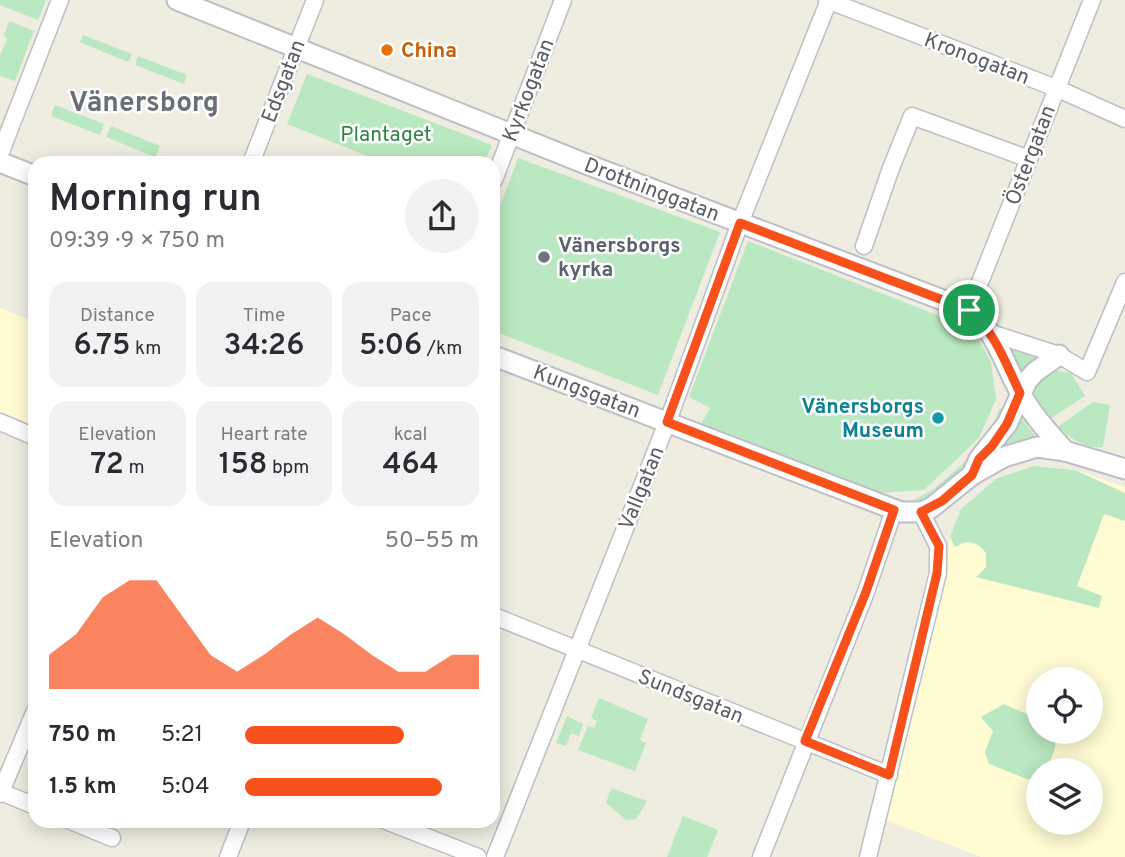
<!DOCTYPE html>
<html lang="en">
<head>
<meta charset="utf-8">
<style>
  body { margin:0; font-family:Overpass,sans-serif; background:#f2f2f3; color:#2b2b33; height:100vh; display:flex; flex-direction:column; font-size:26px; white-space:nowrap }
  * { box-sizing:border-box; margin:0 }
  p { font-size:23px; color:#7c7c81 }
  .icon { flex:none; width:38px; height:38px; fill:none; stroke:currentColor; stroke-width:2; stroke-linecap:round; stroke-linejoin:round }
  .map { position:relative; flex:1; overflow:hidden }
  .side { position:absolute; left:28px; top:156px; width:472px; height:672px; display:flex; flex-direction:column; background:#fff; border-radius:21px; box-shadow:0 4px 18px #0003 }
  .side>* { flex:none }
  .controls { position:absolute; left:1026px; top:667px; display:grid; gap:14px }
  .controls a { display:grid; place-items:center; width:77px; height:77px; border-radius:50%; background:#fff; box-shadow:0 4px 18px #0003; font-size:35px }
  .pin { position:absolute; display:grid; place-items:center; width:60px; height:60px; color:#fff; margin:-30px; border:4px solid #fff; border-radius:50%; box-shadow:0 2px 7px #0007 }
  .round { display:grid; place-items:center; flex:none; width:74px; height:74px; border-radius:37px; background:#f2f2f3 }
  .overview { display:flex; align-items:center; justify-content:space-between; height:119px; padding:0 21px }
  h1 { font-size:38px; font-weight:600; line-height:52px }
  .stats { display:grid; grid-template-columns:repeat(3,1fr); gap:10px; height:119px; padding:7px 21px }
  .stats div { display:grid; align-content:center; border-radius:18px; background:#f2f2f3; text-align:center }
  .stats b { font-size:30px; font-weight:600 }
  .stats small { font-size:19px; font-weight:400 }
  .stats p { font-size:19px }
  .chart { height:196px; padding:14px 21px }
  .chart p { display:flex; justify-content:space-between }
  .chart svg { width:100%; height:126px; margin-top:7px; fill:#f8511c; opacity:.7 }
  ul { padding:0 21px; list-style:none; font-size:23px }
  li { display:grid; grid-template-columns:112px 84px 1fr; align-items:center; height:52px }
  li i { height:18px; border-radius:9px; background:#f8511c }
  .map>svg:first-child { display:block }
  .commercial { fill:#fffcd4; fill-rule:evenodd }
  .green { fill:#bae8c2 }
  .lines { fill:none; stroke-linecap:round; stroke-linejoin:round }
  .minor-casing { stroke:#bdbfc6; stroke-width:19 }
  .tertiary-casing { stroke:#bdbfc6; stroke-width:23 }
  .minor { stroke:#fff; stroke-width:16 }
  .tertiary { stroke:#fff; stroke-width:19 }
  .route-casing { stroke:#fff; stroke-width:14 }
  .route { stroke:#f8511c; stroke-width:9 }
  .food-dot { fill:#e8710a; stroke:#fff; stroke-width:2.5 }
  .worship-dot { fill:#6b7280; stroke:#fff; stroke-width:2.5 }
  .culture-dot { fill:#0f9aa8; stroke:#fff; stroke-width:2.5 }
  .labels { text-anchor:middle; stroke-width:5; stroke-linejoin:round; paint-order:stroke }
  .food-label { font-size:21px; font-weight:bold; fill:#c56008; stroke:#fff; text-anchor:start }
  .street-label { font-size:21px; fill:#595c63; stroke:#fff }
  .park-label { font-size:21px; fill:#2e8640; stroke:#fff }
  .worship-label { font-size:21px; font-weight:bold; fill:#5b616d; stroke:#fff; text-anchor:start }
  .culture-label { font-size:21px; font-weight:bold; fill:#0d838f; stroke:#fff; text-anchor:end }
  .district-label { font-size:28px; font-weight:bold; fill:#6a6e75; stroke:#fff }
</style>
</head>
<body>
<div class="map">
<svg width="1125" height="857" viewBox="0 0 1125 857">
  <rect width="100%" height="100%" fill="#eeede0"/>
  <g class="commercial">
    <path d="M0,308l35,14v82l-10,26 -25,-10z"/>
    <path d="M1033,466l42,4 50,17v370h-144l-98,-38 62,-241 5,-41 11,-28 36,-31zM1038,679h52v53h-52zM1038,770h52v52h-52z"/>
  </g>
  <g class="green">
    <path d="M0,0h46l-8,20 -38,-15z"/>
    <path d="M9,21l25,10 -19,50 -15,-5v-20l7,-17 -3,-4z"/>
    <path d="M83,35l49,19 -4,8 -48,-20z"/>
    <path d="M138,56l49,19 -3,9 -49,-19z"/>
    <path d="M307,74l185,71 -8,18h-99l-98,-39z"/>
    <path d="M55,105l49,19 -4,11 -49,-19z"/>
    <path d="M111,126l49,20 -5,11 -49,-20z"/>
    <path d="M518,158l202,74 -62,163 -164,-64v-108z"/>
    <path d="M748,241l225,88 18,33 5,37 -17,39 -55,52 -45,3 -178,-69 9,-16 -21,-11z"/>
    <path d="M1015,347l23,7 7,6 -23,19 -14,-31z"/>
    <path d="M1051,370l20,3 14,23 -38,25 -15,-24v-8z"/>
    <path d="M1093,402l17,3 -7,42c-18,2 -33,-10 -47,-19z"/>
    <path d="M1000,408l8,3c-19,25 -59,90 -91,94 -8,1 -19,-2 -28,-3l2,-5 19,5 24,-13 42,-37 11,-13z"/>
    <path d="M1018,414l17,22 -1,4 -32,10z"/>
    <path d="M1033,466l42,4 50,23v28l-21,-7 -27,72 25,10 -3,12 -123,-31 10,-10v-14c-9,-12 -19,-14 -31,-6l-5,-10 11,-28 36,-31z"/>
    <path d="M599,698l49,21 -8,21 6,3 -11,28 -57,-21 10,-24 6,2 3,-7 -6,-3z"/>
    <path d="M1004,704l34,15v13h17l1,1c0,15 -3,26 -12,37h-6v8l-11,1 -38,-15 -4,-12 8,-21 -12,-14z"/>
    <path d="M567,716l16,8 -4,12 -8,-3 -5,13 -10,-3z"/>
    <path d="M611,788l36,13 -11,18 -10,1 -20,-17z"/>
    <path d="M683,816l35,14 -11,27h-40z"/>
  </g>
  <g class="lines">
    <g class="minor-casing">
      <g id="minor">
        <path d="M827,0l229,88 69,31"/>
        <path d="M0,154l60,-154"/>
        <path d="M251,163l64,-163"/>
        <path d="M494,180l69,-180"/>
        <path d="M864,246l27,-78 21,-52 117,43"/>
        <path d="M969,310l123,-310"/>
        <path d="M991,333l68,22 28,17 38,-90"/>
        <path d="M0,422l35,15"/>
        <path d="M494,616l395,159"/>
        <path d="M1,792l34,14"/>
        <path d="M0,794l35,-83"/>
        <path d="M71,821l41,17"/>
        <path d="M386,821l92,36"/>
        <path d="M228,857l14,-36"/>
        <path d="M495,857l177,-447 68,-187 89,-223"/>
        <path d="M761,857l105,-265 28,-82"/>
        <path d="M868,857l70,-284v-27l-17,-34"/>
      </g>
    </g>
    <g class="tertiary-casing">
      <g id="tertiary">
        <path d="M177,0l404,162 388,148c29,24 34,52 52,84 11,21 28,39 44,57"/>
        <path d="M0,162l35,14"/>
        <path d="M494,356l407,156h20l10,-4 41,-33 32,-18 33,-10 28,4 60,18"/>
        <path d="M972,475l7,-16 28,-35 20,-43 8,-9 24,-17"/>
      </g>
    </g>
    <use href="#minor" class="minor"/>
    <use href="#tertiary" class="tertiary"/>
  </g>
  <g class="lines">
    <g class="route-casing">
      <path id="route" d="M740,223l229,87c26,22 36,52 51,83l-13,31 -15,22 -13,13 -7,16 -30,26 -21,11 18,34 -2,27 -48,202 -84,-34 61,-149 28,-82 -227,-88z"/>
    </g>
    <use href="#route" class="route"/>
  </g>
  <circle class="food-dot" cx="387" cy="50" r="7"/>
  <circle class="worship-dot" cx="544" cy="257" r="7"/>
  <circle class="culture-dot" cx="938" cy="418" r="7"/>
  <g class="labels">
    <g class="food-label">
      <text x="401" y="57">China</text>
    </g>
    <g class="street-label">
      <text transform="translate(977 58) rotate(21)" y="7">Kronogatan</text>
      <text transform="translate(283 81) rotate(-69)" y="7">Edsgatan</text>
      <text transform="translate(528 90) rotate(-69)" y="7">Kyrkogatan</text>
      <text transform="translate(1030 155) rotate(-69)" y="7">Östergatan</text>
      <text transform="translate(652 189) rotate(21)" y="7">Drottninggatan</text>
      <text transform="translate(587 391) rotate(21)" y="7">Kungsgatan</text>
      <text transform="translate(641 488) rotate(-68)" y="7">Vallgatan</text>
      <text transform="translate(691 696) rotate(22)" y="7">Sundsgatan</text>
    </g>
    <g class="park-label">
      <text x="386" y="141">Plantaget</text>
    </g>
    <g class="worship-label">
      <text x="558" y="252">Vänersborgs<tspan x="558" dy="24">kyrka</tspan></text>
    </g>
    <g class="culture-label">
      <text x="924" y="413">Vänersborgs<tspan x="924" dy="24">Museum</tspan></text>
    </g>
    <g class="district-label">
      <text x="144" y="111">Vänersborg</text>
    </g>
  </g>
</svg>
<div class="controls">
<a><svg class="icon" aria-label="locate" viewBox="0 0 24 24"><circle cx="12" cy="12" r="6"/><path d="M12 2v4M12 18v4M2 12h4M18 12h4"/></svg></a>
<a><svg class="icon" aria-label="layers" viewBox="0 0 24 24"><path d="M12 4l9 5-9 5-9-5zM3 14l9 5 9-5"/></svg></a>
</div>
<div class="pin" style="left:969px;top:310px;background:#1e9e55"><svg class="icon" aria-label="arrive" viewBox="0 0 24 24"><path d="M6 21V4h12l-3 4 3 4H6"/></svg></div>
<section class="side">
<div class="overview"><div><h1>Morning run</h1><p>09:39 · 9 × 750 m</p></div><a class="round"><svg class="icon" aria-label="share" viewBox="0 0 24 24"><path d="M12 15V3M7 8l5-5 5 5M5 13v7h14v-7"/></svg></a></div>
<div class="stats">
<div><p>Distance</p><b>6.75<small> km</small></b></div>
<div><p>Time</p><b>34:26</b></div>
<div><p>Pace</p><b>5:06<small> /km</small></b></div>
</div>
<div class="stats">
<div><p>Elevation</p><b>72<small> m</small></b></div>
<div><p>Heart rate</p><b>158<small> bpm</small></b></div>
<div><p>kcal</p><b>464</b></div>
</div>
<div class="chart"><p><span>Elevation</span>50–55 m</p>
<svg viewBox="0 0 160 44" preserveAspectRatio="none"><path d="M0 44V32L10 25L20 12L30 6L40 6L50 19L60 32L70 38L80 32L90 25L100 19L110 25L120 32L130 38L140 38L150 32L160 32V44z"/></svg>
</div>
<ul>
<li><b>750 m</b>5:21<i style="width:68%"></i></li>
<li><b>1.5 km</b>5:04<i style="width:84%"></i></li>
</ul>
</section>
</div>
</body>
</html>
